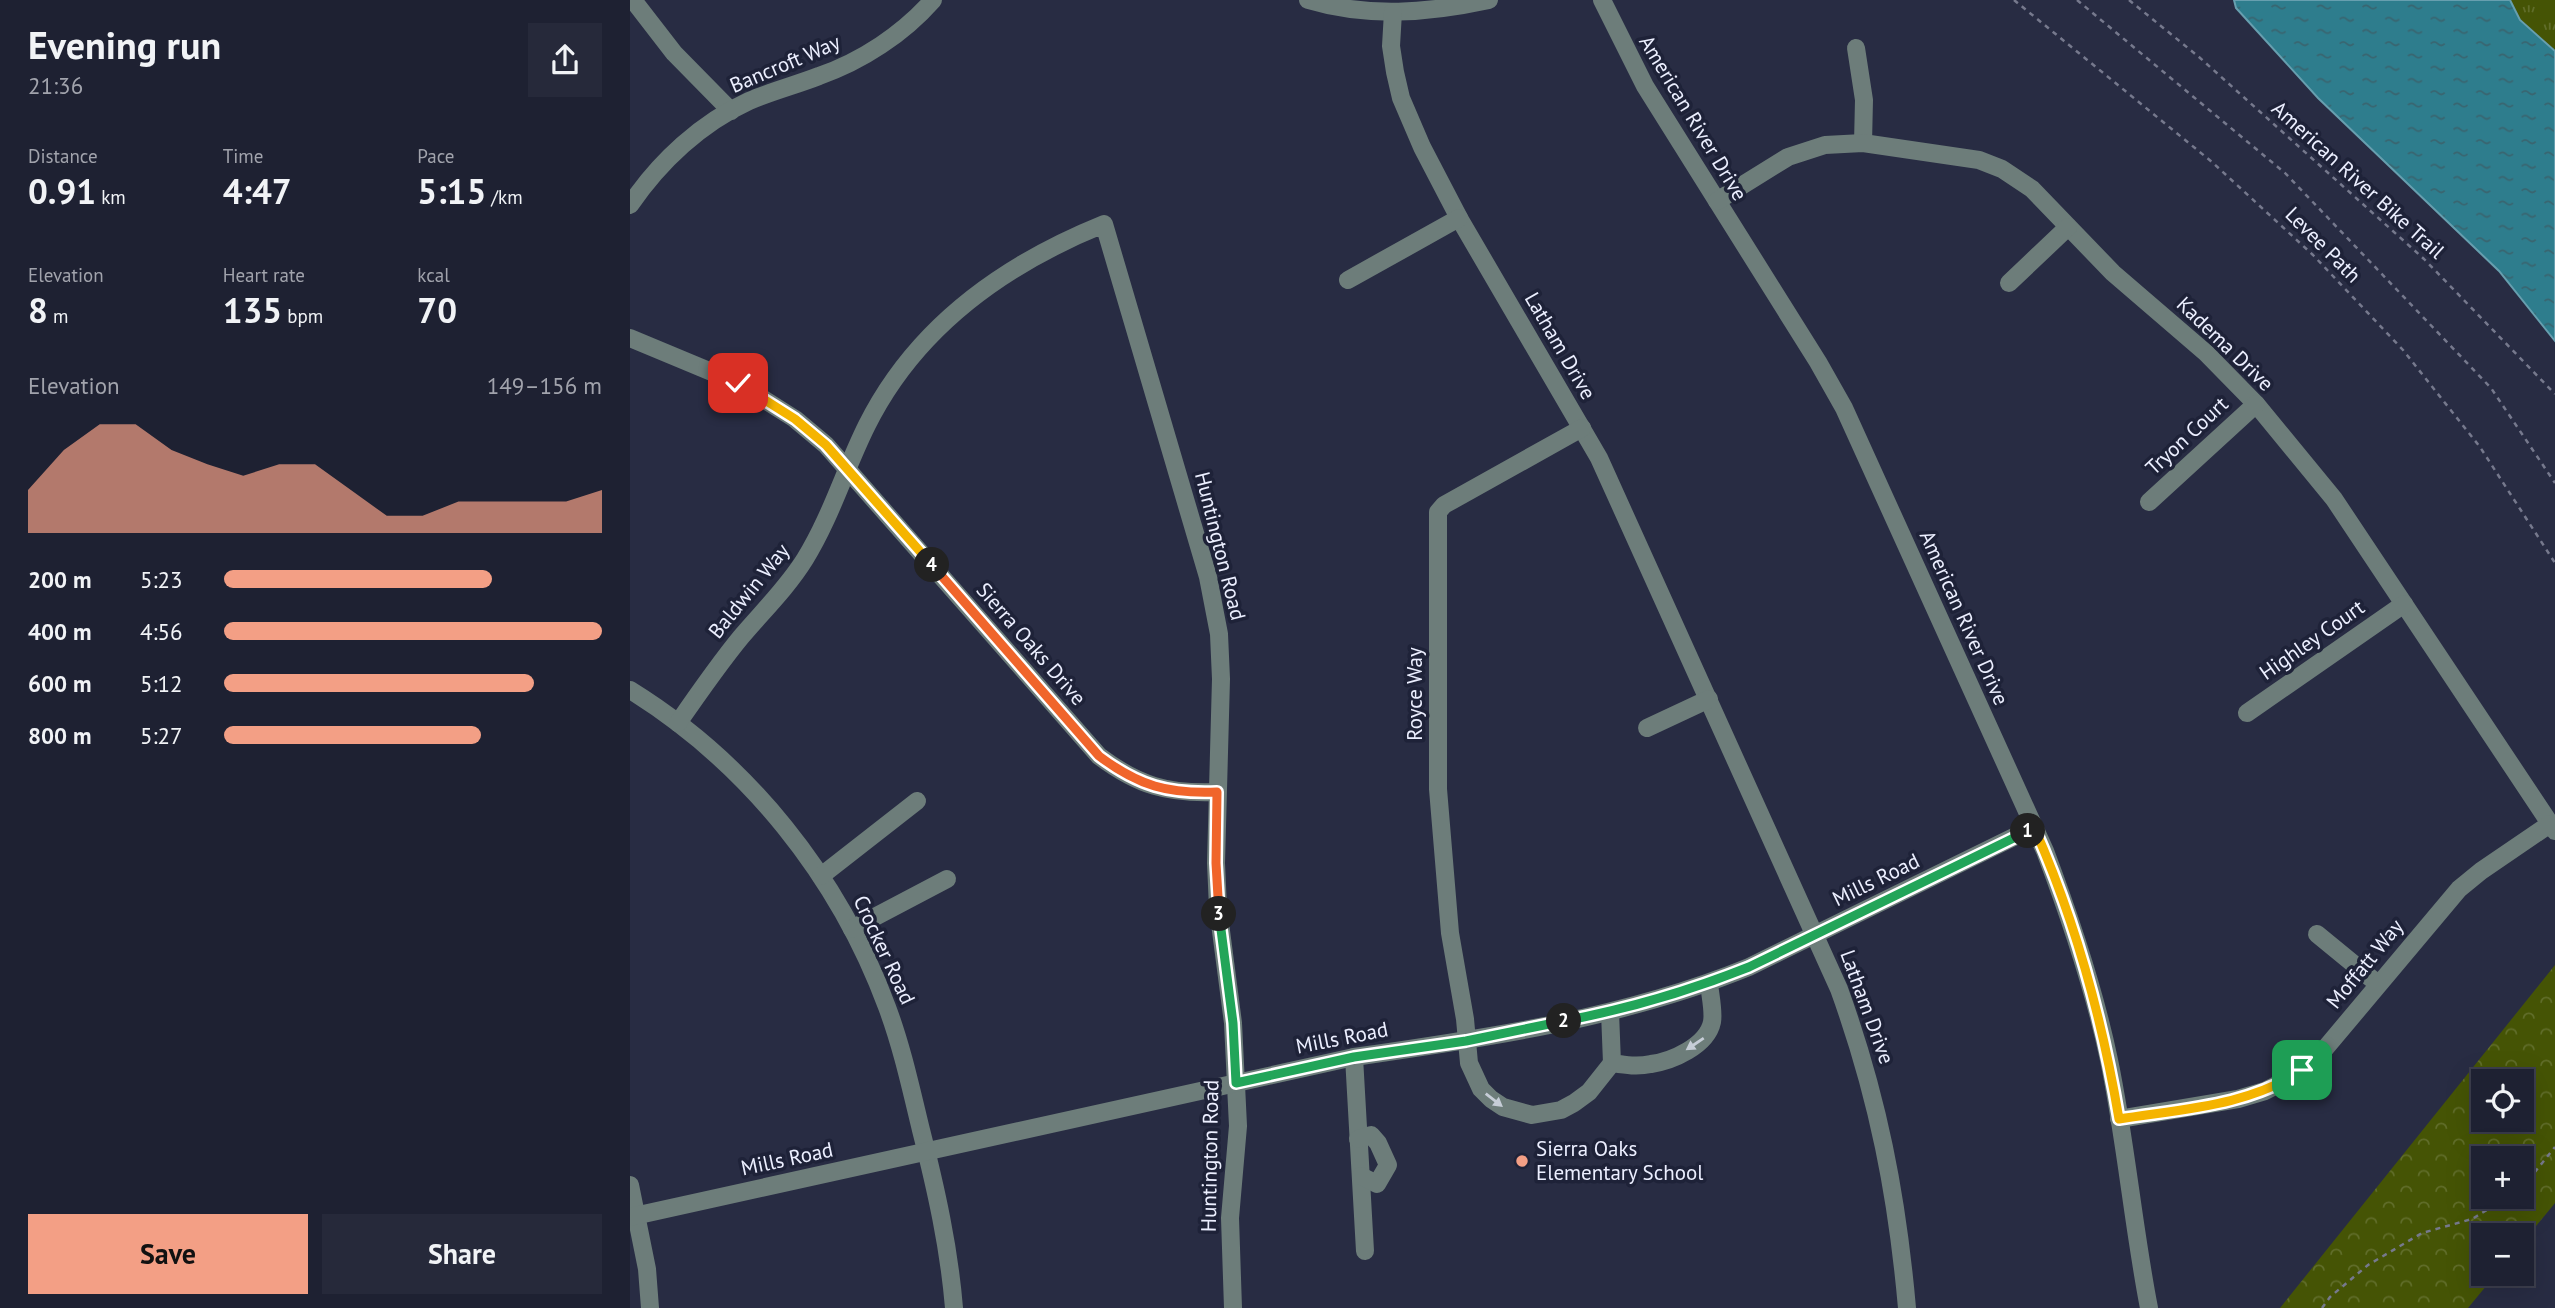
<!DOCTYPE html>
<html lang="en">
<head>
<meta charset="utf-8">
<style>
  body { margin:0; font-family:"PT Sans",sans-serif; background:#26293a; color:#f1f3f6; height:100vh; display:flex; flex-direction:column; font-size:26px; white-space:nowrap }
  * { box-sizing:border-box; margin:0 }
  p { font-size:23px; color:#a1a3ac }
  .icon { flex:none; width:38px; height:38px; fill:none; stroke:currentColor; stroke-width:2; stroke-linecap:round; stroke-linejoin:round }
  .map { position:relative; flex:1; overflow:hidden }
  .drawer { display:flex; flex-direction:column; background:#1e2132; width:630px }
  .drawer>* { flex:none }
  .buttons { position:absolute; left:1841px; top:1069px; display:grid; gap:14px }
  .buttons a { display:grid; place-items:center; width:63px; height:63px; border-radius:0px; background:#1e2132; box-shadow:0 7px 28px #0002,0 0 0 2px #3c3e4d; font-size:35px }
  .pin { position:absolute; display:grid; place-items:center; width:60px; height:60px; color:#fff; margin:-30px; border-radius:14px; box-shadow:0 4px 10px #0006 }
  .km { position:absolute; width:35px; height:35px; margin:-18px; border-radius:50%; background:#222; color:#fff; font-size:19px; line-height:35px; text-align:center }
  .round { display:grid; place-items:center; flex:none; width:74px; height:74px; border-radius:0px; background:#26293a }
  .overview { display:flex; align-items:center; justify-content:space-between; height:119px; padding:0 28px }
  h1 { font-size:38px; font-weight:700; line-height:52px }
  .stats { display:grid; grid-template-columns:repeat(3,1fr); gap:10px; height:119px; padding:7px 28px }
  .stats div { display:grid; align-content:center }
  .stats b { font-size:35px; font-weight:700 }
  .stats small { font-size:19px; font-weight:400 }
  .stats p { font-size:19px }
  .chart { height:196px; padding:14px 28px }
  .chart p { display:flex; justify-content:space-between }
  .chart svg { width:100%; height:126px; margin-top:7px; fill:#f39f85; opacity:.7 }
  .primary-button { display:flex; gap:14px; margin-top:auto; padding:14px 28px }
  .primary-button a { flex:1; height:80px; border-radius:0px; background:#f39f85; color:#111; font-size:28px; font-weight:700; line-height:80px; text-align:center }
  .primary-button a+a { background:#26293a; color:#f1f3f6 }
  ul { padding:0 28px; list-style:none; font-size:23px }
  li { display:grid; grid-template-columns:112px 84px 1fr; align-items:center; height:52px }
  li i { height:18px; border-radius:9px; background:#f39f85 }
  main { display:flex; flex:1; min-height:0 }
  .map>svg:first-child { display:block }
  .grass { fill:url(#grass-tufts) }
  .park { fill:url(#park-crowns); fill-rule:evenodd }
  .water { fill:url(#water-ripples); stroke:#679faf; stroke-width:2 }
  .lines { fill:none; stroke-linecap:round; stroke-linejoin:round }
  .path { stroke:#76798d; stroke-width:2.5; stroke-dasharray:5 5; stroke-linecap:butt }
  .minor { stroke:#6d7d7a; stroke-width:18 }
  .oneway { fill:#c6cdd7 }
  .split-1-casing { stroke:#fff; stroke-width:14 }
  .split-2-casing { stroke:#fff; stroke-width:14 }
  .split-3-casing { stroke:#fff; stroke-width:14 }
  .split-4-casing { stroke:#fff; stroke-width:14 }
  .split-5-casing { stroke:#fff; stroke-width:14 }
  .split-1 { stroke:#f5b400; stroke-width:9 }
  .split-2 { stroke:#22a559; stroke-width:9 }
  .split-3 { stroke:#22a559; stroke-width:9 }
  .split-4 { stroke:#f0652b; stroke-width:9 }
  .split-5 { stroke:#f5b400; stroke-width:9 }
  .poi-dot { fill:#f39f85; stroke:#1e2238; stroke-width:2.5 }
  .labels { text-anchor:middle; stroke-width:7; stroke-linejoin:round; paint-order:stroke }
  .street-label { font-size:21px; fill:#ecefff; stroke:#1e2238 }
  .poi-label { font-size:21px; fill:#ecefff; stroke:#1e2238; text-anchor:start }
</style>
</head>
<body>
<main>
<section class="drawer">
<div class="overview"><div><h1>Evening run</h1><p>21:36</p></div><a class="round"><svg class="icon" aria-label="share" viewBox="0 0 24 24"><path d="M12 15V3M7 8l5-5 5 5M5 13v7h14v-7"/></svg></a></div>
<div class="stats">
<div><p>Distance</p><b>0.91<small> km</small></b></div>
<div><p>Time</p><b>4:47</b></div>
<div><p>Pace</p><b>5:15<small> /km</small></b></div>
</div>
<div class="stats">
<div><p>Elevation</p><b>8<small> m</small></b></div>
<div><p>Heart rate</p><b>135<small> bpm</small></b></div>
<div><p>kcal</p><b>70</b></div>
</div>
<div class="chart"><p><span>Elevation</span>149–156 m</p>
<svg viewBox="0 0 160 44" preserveAspectRatio="none"><path d="M0 44V29L10 15L20 6L30 6L40 15L50 20L60 24L70 20L80 20L90 29L100 38L110 38L120 33L130 33L140 33L150 33L160 29V44z"/></svg>
</div>
<ul>
<li><b>200 m</b>5:23<i style="width:71%"></i></li>
<li><b>400 m</b>4:56<i style="width:100%"></i></li>
<li><b>600 m</b>5:12<i style="width:82%"></i></li>
<li><b>800 m</b>5:27<i style="width:68%"></i></li>
</ul>
<div class="primary-button"><a>Save</a><a>Share</a></div>
</section>
<div class="map">
<svg width="1925" height="1308" viewBox="0 0 1925 1308">
  <defs>
    <pattern id="grass-tufts" width="24" height="20" patternUnits="userSpaceOnUse" patternTransform="scale(1.75)"><rect width="24" height="20" fill="#455405"/><path d="M3 7l-1-3M5 7V3M7 7l1-3M15 17l-1-3M17 17v-4M19 17l1-3" fill="none" stroke="#606d2a"/></pattern>
    <pattern id="park-crowns" width="20" height="18" patternUnits="userSpaceOnUse" patternTransform="scale(1.75)"><rect width="20" height="18" fill="#455405"/><path d="M2 6a3 3 0 1 1 6 0M12 15a3 3 0 1 1 6 0" fill="none" stroke="#606d2a"/></pattern>
    <pattern id="water-ripples" width="26" height="14" patternUnits="userSpaceOnUse" patternTransform="scale(1.75)"><rect width="26" height="14" fill="#2e7d8d"/><path d="M2 4q2-2 4 0t4 0M15 11q2-2 4 0t4 0" fill="none" stroke="#396570"/></pattern>
  </defs>
  <rect width="100%" height="100%" fill="#282c43"/>
  <path class="grass" d="M1880,0h45v51l-35,-31z"/>
  <path class="park" d="M1925,965v238l-33,40v-7h-39v38h13l-28,34h-188zM1853,1082h39v38h-39zM1853,1158h39v39h-39z"/>
  <path class="water" d="M1604,0h276l10,20 35,31v290l-56,-70 -181,-173 -82,-90z"/>
  <g class="lines">
    <g class="path">
      <path d="M1384,0l198,162 101,93 90,95 77,97 75,116"/>
      <path d="M1447,0l208,173 206,215 64,95"/>
      <path d="M1499,0l70,57 225,202 131,135"/>
      <path d="M1892,1188l33,-41"/>
      <path d="M1692,1308l8,-11 38,-32 54,-32 50,-14 36,-22"/>
    </g>
    <g class="minor">
      <path d="M3,0l41,53 57,58"/>
      <path d="M678,0c60,18 121,13 181,0"/>
      <path d="M972,0l43,86 173,276 26,46 201,443c26,69 49,137 64,209 17,82 24,166 40,248"/>
      <path d="M763,12l-2,34 4,26 6,26 21,49 37,71 140,240 240,531c39,108 58,206 68,319"/>
      <path d="M1226,48l8,52 -1,43"/>
      <path d="M1087,201l71,-44 37,-12 38,-2 116,17 23,9 30,20 81,84 93,80 50,51 78,95 221,332"/>
      <path d="M0,205c30,-44 71,-82 119,-104 23,-10 47,-16 70,-25 43,-15 84,-42 114,-76"/>
      <path d="M718,280l111,-62"/>
      <path d="M1379,283l59,-56"/>
      <path d="M0,338l108,45 57,36 31,26 273,311c40,30 69,38 118,36"/>
      <path d="M952,428l-138,77 -6,7v277l12,144 15,86 4,44 12,26 10,10 12,8 29,8 29,-5 13,-7 15,-11 23,-29"/>
      <path d="M1519,502l107,-98"/>
      <path d="M0,690c118,73 209,187 257,317 15,40 24,82 34,123 15,59 28,117 33,178"/>
      <path d="M1617,713l157,-109"/>
      <path d="M48,723c20,-29 40,-58 63,-86 21,-25 46,-49 64,-78 26,-42 40,-90 62,-134 49,-98 138,-161 237,-201l104,353 11,57 2,45 -5,184 2,45 15,115 5,103 -8,92 3,90"/>
      <path d="M1017,728l62,-29"/>
      <path d="M191,876l96,-75"/>
      <path d="M222,929l95,-50"/>
      <path d="M1687,934l61,50"/>
      <path d="M980,1012l2,51c13,2 25,4 39,1 21,-3 56,-18 61,-42 2,-11 -2,-27 -3,-39"/>
      <path d="M724,1057l11,194"/>
      <path d="M1489,1119l119,-20 27,-8 25,-13 33,-27 136,-162 22,-18 69,-47"/>
      <path d="M728,1139l13,-4 7,8 10,22 -11,19 -16,-8"/>
      <path d="M0,1185l17,84 3,39"/>
      <path d="M0,1217l724,-160c133,-19 270,-39 395,-90l285,-140"/>
    </g>
  </g>
  <defs><path id="oneway-solid" d="M-6-.8H1V-3.2L6.5 0L1 3.2V.8H-6Z" transform="scale(1.75)"/></defs>
  <g class="oneway">
    <use href="#oneway-solid" transform="translate(1065 1044) rotate(146)"/>
    <use href="#oneway-solid" transform="translate(864 1100) rotate(38)"/>
  </g>
  <g class="lines">
    <g class="split-1-casing">
      <path id="split-1" d="M1398,831l6,-4c42,95 68,191 85,292 62,-10 131,-13 183,-49"/>
    </g>
    <g class="split-2-casing">
      <path id="split-2" d="M934,1021c63,-12 125,-30 185,-54l279,-136"/>
    </g>
    <g class="split-3-casing">
      <path id="split-3" d="M589,914l14,109 3,60 118,-26 112,-16 98,-20"/>
    </g>
    <g class="split-4-casing">
      <path id="split-4" d="M302,565l167,191c40,30 69,38 118,36l-1,71 3,51"/>
    </g>
    <g class="split-5-casing">
      <path id="split-5" d="M108,383l57,36 31,26 106,120"/>
    </g>
    <use href="#split-1" class="split-1"/>
    <use href="#split-2" class="split-2"/>
    <use href="#split-3" class="split-3"/>
    <use href="#split-4" class="split-4"/>
    <use href="#split-5" class="split-5"/>
  </g>
  <circle class="poi-dot" cx="892" cy="1161" r="7"/>
  <g class="labels">
    <g class="street-label">
      <text transform="translate(155 64) rotate(-23)" y="7">Bancroft Way</text>
      <text transform="translate(1063 118) rotate(59)" y="7">American River Drive</text>
      <text transform="translate(1728 180) rotate(42)" y="7">American River Bike Trail</text>
      <text transform="translate(1693 245) rotate(45)" y="7">Levee Path</text>
      <text transform="translate(1595 344) rotate(44)" y="7">Kadema Drive</text>
      <text transform="translate(930 346) rotate(60)" y="7">Latham Drive</text>
      <text transform="translate(1557 436) rotate(-43)" y="7">Tryon Court</text>
      <text transform="translate(590 546) rotate(76)" y="7">Huntington Road</text>
      <text transform="translate(119 591) rotate(-51)" y="7">Baldwin Way</text>
      <text transform="translate(1334 618) rotate(66)" y="7">American River Drive</text>
      <text transform="translate(1682 640) rotate(-35)" y="7">Highley Court</text>
      <text transform="translate(401 644) rotate(49)" y="7">Sierra Oaks Drive</text>
      <text transform="translate(785 694) rotate(-90)" y="7">Royce Way</text>
      <text transform="translate(1246 880) rotate(-26)" y="7">Mills Road</text>
      <text transform="translate(254 950) rotate(65)" y="7">Crocker Road</text>
      <text transform="translate(1735 964) rotate(-51)" y="7">Moffatt Way</text>
      <text transform="translate(1237 1007) rotate(70)" y="7">Latham Drive</text>
      <text transform="translate(712 1038) rotate(-11)" y="7">Mills Road</text>
      <text transform="translate(580 1156) rotate(-89)" y="7">Huntington Road</text>
      <text transform="translate(157 1159) rotate(-12)" y="7">Mills Road</text>
    </g>
    <g class="poi-label">
      <text x="906" y="1156">Sierra Oaks<tspan x="906" dy="24">Elementary School</tspan></text>
    </g>
  </g>
</svg>
<div class="buttons">
<a><svg class="icon" aria-label="locate" viewBox="0 0 24 24"><circle cx="12" cy="12" r="6"/><path d="M12 2v4M12 18v4M2 12h4M18 12h4"/></svg></a>
<a>+</a>
<a>−</a>
</div>
<div class="pin" style="left:1672px;top:1070px;background:#1e9e55"><svg class="icon" aria-label="arrive" viewBox="0 0 24 24"><path d="M6 21V4h12l-3 4 3 4H6"/></svg></div>
<div class="pin" style="left:108px;top:383px;background:#d93025"><svg class="icon" aria-label="check" viewBox="0 0 24 24"><path d="M5 12l5 5 9-10"/></svg></div>
<b class="km" style="left:1398px;top:831px">1</b>
<b class="km" style="left:934px;top:1021px">2</b>
<b class="km" style="left:589px;top:914px">3</b>
<b class="km" style="left:302px;top:565px">4</b>
</div>
</main>
</body>
</html>
